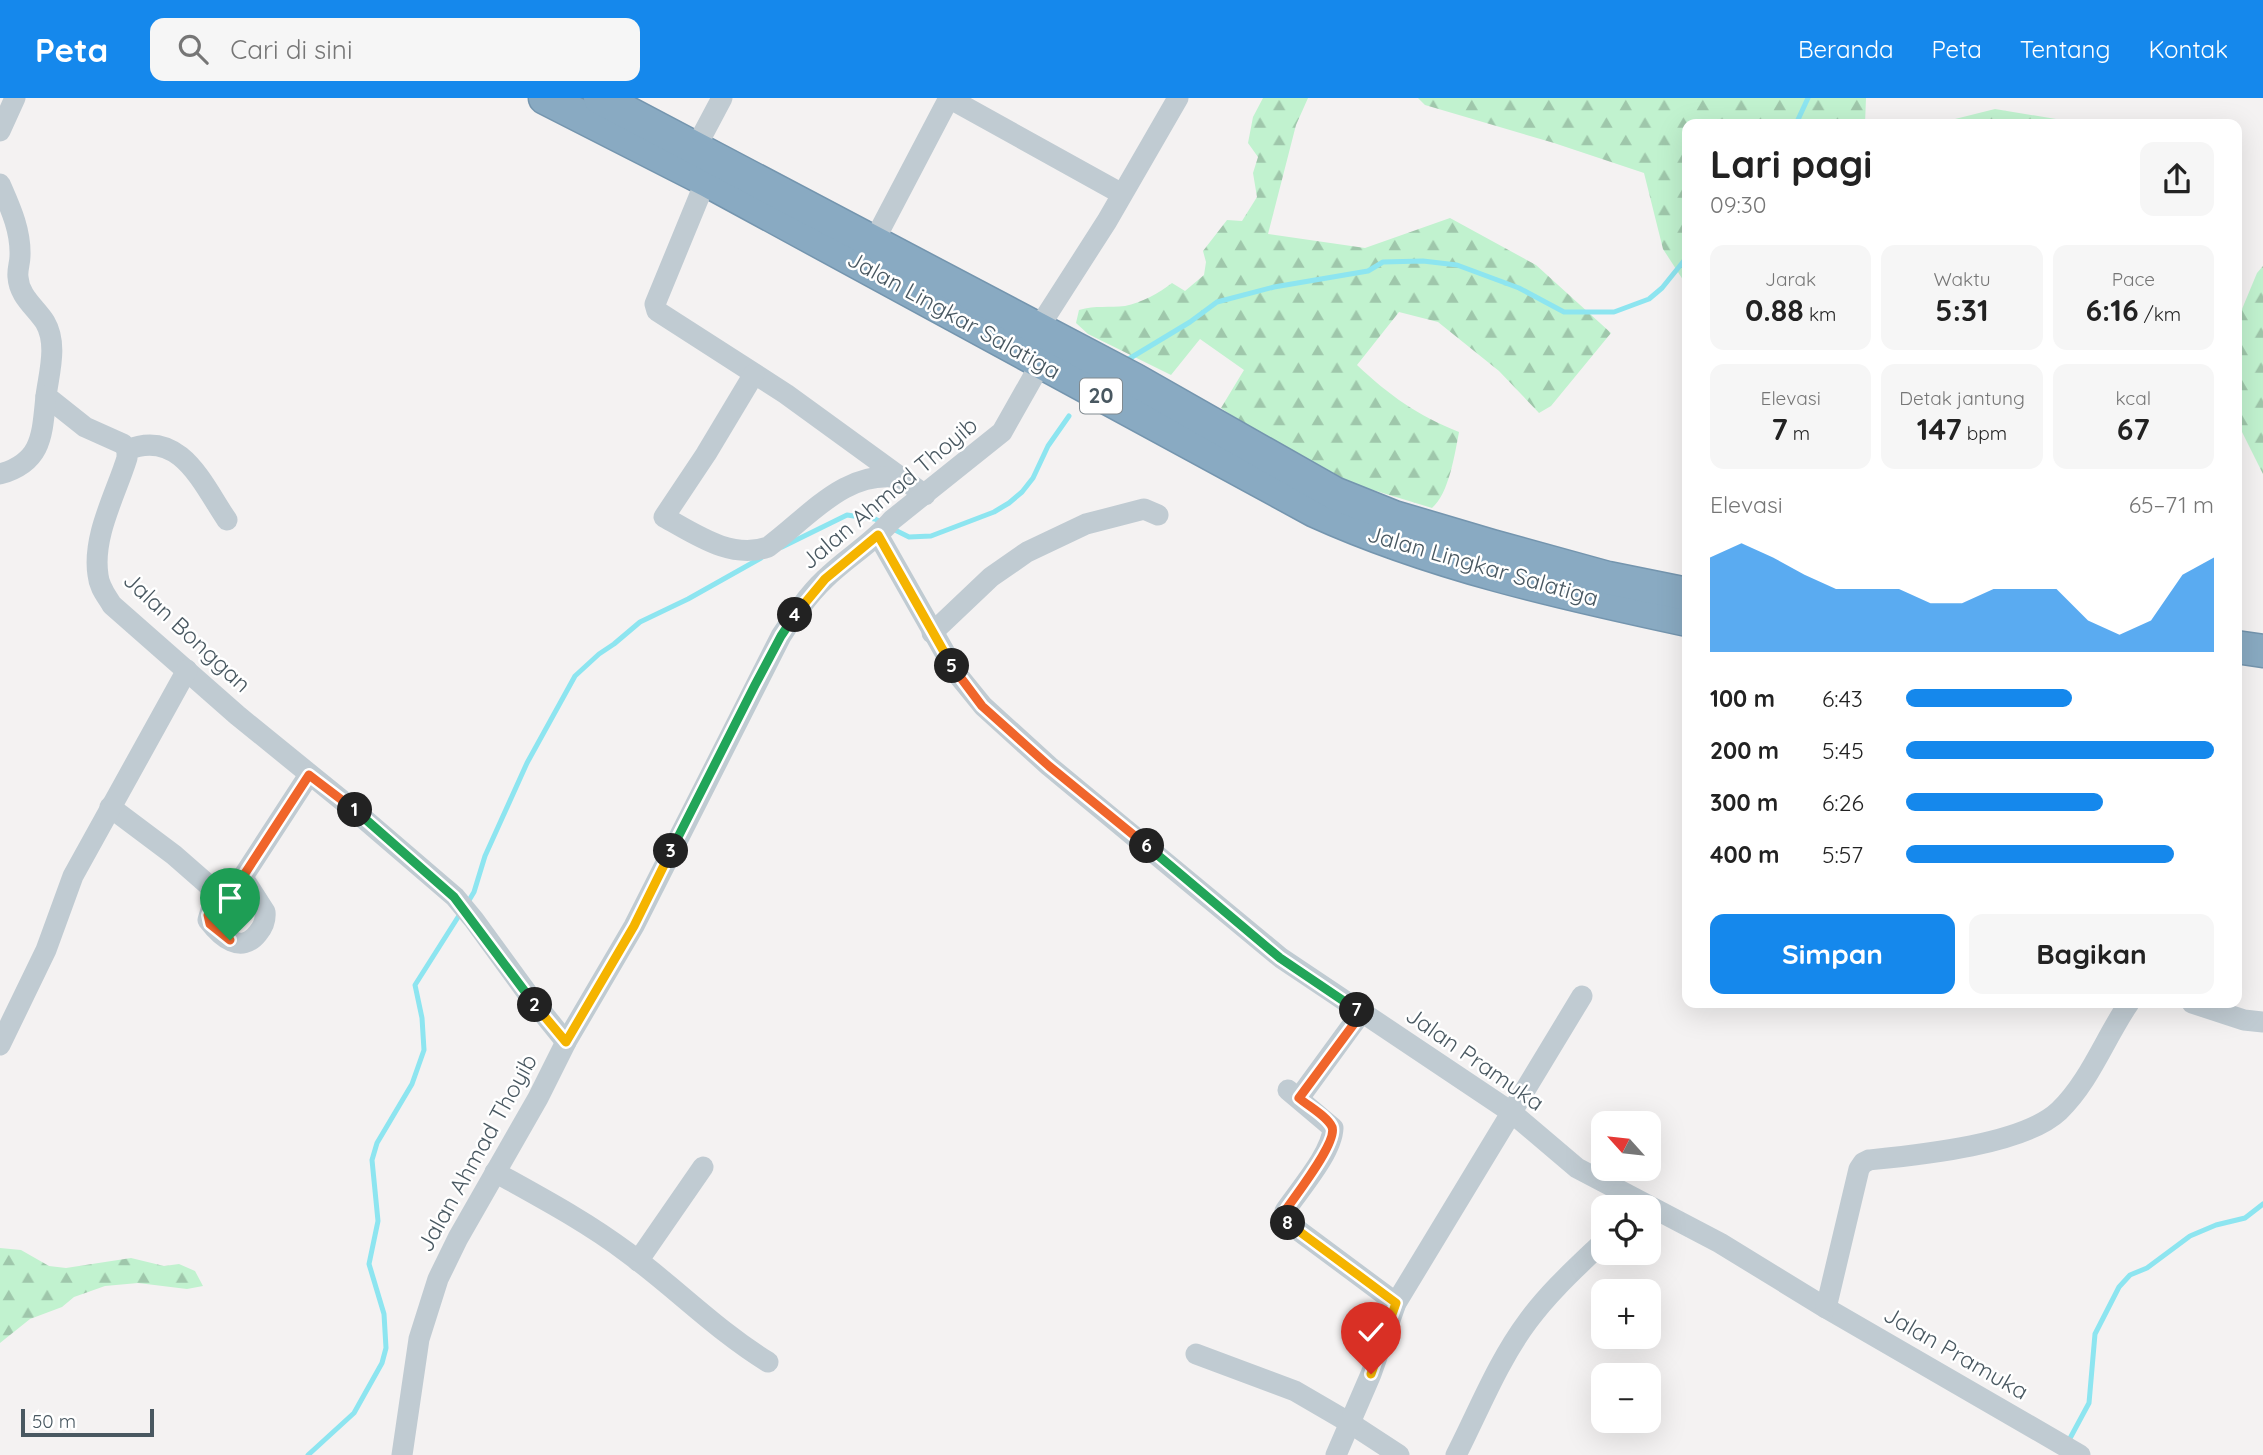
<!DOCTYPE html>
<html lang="id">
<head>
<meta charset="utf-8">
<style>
  body { margin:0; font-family:Quicksand,sans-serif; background:#f6f6f6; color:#222; height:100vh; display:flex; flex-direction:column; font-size:26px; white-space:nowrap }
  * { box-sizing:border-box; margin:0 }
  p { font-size:23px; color:#767676 }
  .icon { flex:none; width:38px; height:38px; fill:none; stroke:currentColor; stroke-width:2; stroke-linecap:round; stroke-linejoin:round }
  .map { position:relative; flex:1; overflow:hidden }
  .sheet { position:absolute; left:1682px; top:21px; width:560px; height:889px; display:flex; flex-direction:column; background:#fff; border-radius:14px; box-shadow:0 7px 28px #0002 }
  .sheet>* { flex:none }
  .needle { width:46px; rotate:297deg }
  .controls { position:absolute; left:1591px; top:1013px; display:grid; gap:14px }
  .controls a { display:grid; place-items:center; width:70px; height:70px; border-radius:14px; background:#fff; box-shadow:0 7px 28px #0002; font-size:35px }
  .scale { position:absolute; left:21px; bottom:18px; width:133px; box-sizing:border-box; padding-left:7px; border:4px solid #495861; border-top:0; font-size:19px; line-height:24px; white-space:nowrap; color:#495861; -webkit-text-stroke:5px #fff; paint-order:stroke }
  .pin { position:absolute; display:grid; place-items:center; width:60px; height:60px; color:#fff; margin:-72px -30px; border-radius:50% 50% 50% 0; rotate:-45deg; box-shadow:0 0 7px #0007 }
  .pin .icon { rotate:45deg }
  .km { position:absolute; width:35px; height:35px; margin:-18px; border-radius:50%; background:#222; color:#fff; font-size:19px; line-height:35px; text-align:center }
  .round { display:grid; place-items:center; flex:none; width:74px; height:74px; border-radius:14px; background:#f6f6f6 }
  .headline { display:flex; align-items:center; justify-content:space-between; height:119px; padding:0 28px }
  h1 { font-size:38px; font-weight:700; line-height:52px }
  .figures { display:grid; grid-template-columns:repeat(3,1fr); gap:10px; height:119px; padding:7px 28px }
  .figures div { display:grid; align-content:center; border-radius:14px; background:#f6f6f6; text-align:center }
  .figures b { font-size:30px; font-weight:700 }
  .figures small { font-size:19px; font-weight:400 }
  .figures p { font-size:19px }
  .chart { height:196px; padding:14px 28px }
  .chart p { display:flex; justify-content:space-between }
  .chart svg { width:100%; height:126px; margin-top:7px; fill:#1588ec; opacity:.7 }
  .button { display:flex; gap:14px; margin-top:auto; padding:14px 28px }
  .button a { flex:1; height:80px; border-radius:14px; background:#1588ec; color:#fff; font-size:28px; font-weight:700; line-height:80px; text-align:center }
  .button a+a { background:#f6f6f6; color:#222 }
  ul { padding:0 28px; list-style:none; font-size:23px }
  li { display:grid; grid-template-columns:112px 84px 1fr; align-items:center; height:52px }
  li i { height:18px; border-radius:9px; background:#1588ec }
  header { display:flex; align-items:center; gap:42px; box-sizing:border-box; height:98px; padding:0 35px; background:#1588ec; color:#fff }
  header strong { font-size:33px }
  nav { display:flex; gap:38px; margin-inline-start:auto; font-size:24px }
  .search { width:490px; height:63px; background:#f6f6f6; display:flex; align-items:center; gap:18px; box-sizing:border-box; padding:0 24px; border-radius:14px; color:#767676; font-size:26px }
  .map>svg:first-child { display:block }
  .forest { fill:url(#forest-firs) }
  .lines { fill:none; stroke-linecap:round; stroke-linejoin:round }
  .stream { stroke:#8de5f0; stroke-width:5 }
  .highway-casing { stroke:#7495ae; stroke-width:35 }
  .minor { stroke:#c0cbd2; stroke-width:21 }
  .highway { stroke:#89aac2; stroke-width:32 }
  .split-1-casing { stroke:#fff; stroke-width:14 }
  .split-2-casing { stroke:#fff; stroke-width:14 }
  .split-3-casing { stroke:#fff; stroke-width:14 }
  .split-4-casing { stroke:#fff; stroke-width:14 }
  .split-5-casing { stroke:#fff; stroke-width:14 }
  .split-6-casing { stroke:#fff; stroke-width:14 }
  .split-7-casing { stroke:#fff; stroke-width:14 }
  .split-8-casing { stroke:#fff; stroke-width:14 }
  .split-9-casing { stroke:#fff; stroke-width:14 }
  .split-1 { stroke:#f0652b; stroke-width:9 }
  .split-2 { stroke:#22a559; stroke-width:9 }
  .split-3 { stroke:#f5b400; stroke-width:9 }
  .split-4 { stroke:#22a559; stroke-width:9 }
  .split-5 { stroke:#f5b400; stroke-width:9 }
  .split-6 { stroke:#f0652b; stroke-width:9 }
  .split-7 { stroke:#22a559; stroke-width:9 }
  .split-8 { stroke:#f0652b; stroke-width:9 }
  .split-9 { stroke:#f5b400; stroke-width:9 }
  .labels { text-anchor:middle; stroke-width:5; stroke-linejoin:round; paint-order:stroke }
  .shield { fill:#fff; stroke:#808a90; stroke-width:2 }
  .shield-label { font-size:21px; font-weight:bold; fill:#495861 }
  .street-label { font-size:23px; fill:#495861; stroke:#fff }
</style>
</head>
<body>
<header>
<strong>Peta</strong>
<div class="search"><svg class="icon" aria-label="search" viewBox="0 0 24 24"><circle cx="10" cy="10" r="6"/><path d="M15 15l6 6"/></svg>Cari di sini</div>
<nav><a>Beranda</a><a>Peta</a><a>Tentang</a><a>Kontak</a></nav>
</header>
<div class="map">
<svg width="2263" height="1357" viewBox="0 0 2263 1357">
  <defs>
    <pattern id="forest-firs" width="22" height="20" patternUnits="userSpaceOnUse" patternTransform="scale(1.75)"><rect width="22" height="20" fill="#c1f2cf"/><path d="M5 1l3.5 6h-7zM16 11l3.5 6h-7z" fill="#9fc7ab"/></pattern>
  </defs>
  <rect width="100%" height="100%" fill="#f4f2f2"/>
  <g class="forest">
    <path d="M1263,0h45l-12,27 -28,109 97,14 85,-30 86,47 75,68 -60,73 -12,7 -40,-42 -61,-49 -39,-10 -42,53c33,31 60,50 102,67 -4,21 -10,62 -27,76l-82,-25 -106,-59 -23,-16 23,-38 -44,-31 -29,36 -83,-41 -12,-11 3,-13c17,-5 30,-2 46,-4 16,-3 34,-13 47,-23l13,8 19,-16 2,-13 -3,-11 24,-31 15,1 15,-24 -4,-24 5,-16 -10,-14 5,-26z"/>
    <path d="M1418,0h448l-1,26h-178v162l-24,-37 -19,-76 -90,-30 -129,-38z"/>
    <path d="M1995,11l85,14 2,1h-147z"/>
    <path d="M2263,168v208l-27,-54 1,-99 20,-48z"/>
    <path d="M0,1150l21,2 28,16 17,2 65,-10 33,8 15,-2 16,7 8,15 -16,3 -49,-6 -33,3 -31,11 -12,10 -32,12 -30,24z"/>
  </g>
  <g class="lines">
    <g class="stream">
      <path d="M1796,26l12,-26"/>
      <path d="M1127,262l63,-38 27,-20 57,-15 94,-16 15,-9 40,-1 34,4 62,23 45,24h50l35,-13 13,-11 25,-31"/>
      <path d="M891,430l18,9 22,-1 63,-24 15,-9 13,-11 11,-14 15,-32 21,-30"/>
      <path d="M782,449l65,-32 28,4 8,4"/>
      <path d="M468,804l6,-10 11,-36 42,-93 48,-87 24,-22 15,-10 26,-22 48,-23 73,-41"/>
      <path d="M2068,1344l21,-39 6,-69 24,-47 11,-12 17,-7 43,-32 26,-11 29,-7 18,-14"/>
      <path d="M308,1357l46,-42 28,-50 4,-15 -2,-34 -15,-50 9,-43 -6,-61 5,-17 35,-59 12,-34 -2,-32 -7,-33 45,-71"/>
    </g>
    <g class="highway-casing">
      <g id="highway">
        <path d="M545,0l161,82 609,331c117,53 246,82 372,109"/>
        <path d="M600,0l535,282 199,113 60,24 98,29 116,32 79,16"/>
        <path d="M2236,549l27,4"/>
      </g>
    </g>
    <g class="minor">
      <path d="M949,0l173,96"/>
      <path d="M0,33l15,-33"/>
      <path d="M696,49l26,-49"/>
      <path d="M706,82l-51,124 2,7 129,83 139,101"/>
      <path d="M0,86c10,23 21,46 20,72 0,7 -3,14 -2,21 1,19 17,30 27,45 13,22 4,51 1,74l39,31 38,17 4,6v8c-11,36 -35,78 -29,117 1,12 8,20 14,30l125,110 112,91 106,91 19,23 59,81 33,41"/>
      <path d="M874,143l75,-143"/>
      <path d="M1032,240l75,-117 71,-123"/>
      <path d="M754,276l-48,80 -42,63c31,17 67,43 104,30 41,-30 78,-79 133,-69"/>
      <path d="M127,352c53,-22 75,33 100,70"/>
      <path d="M0,376c43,-12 42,-40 46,-78"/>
      <path d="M878,437l79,139 26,32 66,60 232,192 230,154 66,56 143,75 106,65 254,147"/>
      <path d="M932,535l59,-56 36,-25 59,-28 58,-15 14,6"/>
      <path d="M110,709l64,48 48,42 -11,13 -3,10c13,17 33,35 50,13 5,-6 8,-12 7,-21l-21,-33v-4l65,-100"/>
      <path d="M2192,905l52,17 19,2"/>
      <path d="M0,947l46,-95 27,-74 114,-206"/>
      <path d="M1288,992l45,38c-1,25 -34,62 -48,83l2,11 109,81"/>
      <path d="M1299,1000l62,-85"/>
      <path d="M495,1074c45,25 92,50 133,81 49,36 88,77 140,109"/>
      <path d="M638,1163l65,-94"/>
      <path d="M1826,1210l33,-139 4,-6 6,-3c49,-5 154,-15 190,-49 31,-30 46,-73 70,-108"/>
      <path d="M1196,1256l99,37 55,32 49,32"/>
      <path d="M402,1357l17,-116 19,-60 20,-41 80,-140 28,-56 68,-116 147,-290c13,-20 26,-40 44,-57 21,-21 48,-36 67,-59l110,-88 39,-69"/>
      <path d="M1336,1357l35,-81 25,-71 186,-307"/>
      <path d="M1456,1357c23,-45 42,-94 72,-134 22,-30 49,-54 75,-79"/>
    </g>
    <use href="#highway" class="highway"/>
  </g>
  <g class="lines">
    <g class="split-1-casing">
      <path id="split-1" d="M230,842l-20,-16 -2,-9 36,-40 65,-100 46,35"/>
    </g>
    <g class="split-2-casing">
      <path id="split-2" d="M355,712l99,87 81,108"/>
    </g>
    <g class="split-3-casing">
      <path id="split-3" d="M535,907l31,37 68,-116 37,-75"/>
    </g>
    <g class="split-4-casing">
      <path id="split-4" d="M671,753l84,-166 26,-49 14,-21"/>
    </g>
    <g class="split-5-casing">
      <path id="split-5" d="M795,517l30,-36 53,-44 74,131"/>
    </g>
    <g class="split-6-casing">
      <path id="split-6" d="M952,568l30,40 67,60 98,80"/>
    </g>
    <g class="split-7-casing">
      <path id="split-7" d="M1147,748l133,112 77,52"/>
    </g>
    <g class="split-8-casing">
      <path id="split-8" d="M1288,1125l-3,-6v-6c10,-15 53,-69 47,-84 -5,-11 -24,-21 -33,-29l63,-85 -5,-3"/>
    </g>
    <g class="split-9-casing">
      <path id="split-9" d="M1288,1125l108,80 -25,71"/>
    </g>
    <use href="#split-1" class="split-1"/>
    <use href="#split-2" class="split-2"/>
    <use href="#split-3" class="split-3"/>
    <use href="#split-4" class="split-4"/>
    <use href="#split-5" class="split-5"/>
    <use href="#split-6" class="split-6"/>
    <use href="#split-7" class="split-7"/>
    <use href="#split-8" class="split-8"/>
    <use href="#split-9" class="split-9"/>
  </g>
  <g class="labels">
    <rect class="shield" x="1080" y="280.5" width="42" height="35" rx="5"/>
    <g class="shield-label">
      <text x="1101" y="305">20</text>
    </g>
    <g class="street-label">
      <text transform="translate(954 217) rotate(29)" y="8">Jalan Lingkar Salatiga</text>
      <text transform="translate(889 395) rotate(-40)" y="8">Jalan Ahmad Thoyib</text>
      <text transform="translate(1483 468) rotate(16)" y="8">Jalan Lingkar Salatiga</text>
      <text transform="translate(187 534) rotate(43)" y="8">Jalan Bonggan</text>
      <text transform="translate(1475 961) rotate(35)" y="8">Jalan Pramuka</text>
      <text transform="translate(477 1055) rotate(-61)" y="8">Jalan Ahmad Thoyib</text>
      <text transform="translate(1956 1255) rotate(30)" y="8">Jalan Pramuka</text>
    </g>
  </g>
</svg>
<div class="controls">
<a><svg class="needle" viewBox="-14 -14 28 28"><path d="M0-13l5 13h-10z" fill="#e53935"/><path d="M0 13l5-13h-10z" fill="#767676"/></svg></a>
<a><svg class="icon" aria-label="locate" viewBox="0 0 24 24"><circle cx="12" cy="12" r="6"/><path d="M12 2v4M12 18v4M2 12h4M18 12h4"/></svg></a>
<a>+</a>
<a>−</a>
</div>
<div class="scale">50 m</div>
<div class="pin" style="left:230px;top:842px;background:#1e9e55"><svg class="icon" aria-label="arrive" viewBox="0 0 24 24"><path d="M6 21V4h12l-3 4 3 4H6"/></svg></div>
<div class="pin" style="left:1371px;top:1276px;background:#d93025"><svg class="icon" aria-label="check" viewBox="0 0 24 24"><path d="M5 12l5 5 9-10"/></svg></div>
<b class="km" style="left:355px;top:712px">1</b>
<b class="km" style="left:535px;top:907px">2</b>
<b class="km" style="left:671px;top:753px">3</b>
<b class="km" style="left:795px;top:517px">4</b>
<b class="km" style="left:952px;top:568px">5</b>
<b class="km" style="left:1147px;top:748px">6</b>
<b class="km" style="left:1357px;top:912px">7</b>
<b class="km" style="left:1288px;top:1125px">8</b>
<section class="sheet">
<div class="headline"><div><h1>Lari pagi</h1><p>09:30</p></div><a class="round"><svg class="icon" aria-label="share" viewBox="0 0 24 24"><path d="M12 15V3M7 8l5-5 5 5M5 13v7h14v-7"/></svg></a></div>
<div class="figures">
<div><p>Jarak</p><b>0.88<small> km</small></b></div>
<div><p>Waktu</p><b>5:31</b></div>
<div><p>Pace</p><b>6:16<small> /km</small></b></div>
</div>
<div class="figures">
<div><p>Elevasi</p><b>7<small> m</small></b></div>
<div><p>Detak jantung</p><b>147<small> bpm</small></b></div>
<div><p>kcal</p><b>67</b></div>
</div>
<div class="chart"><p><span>Elevasi</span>65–71 m</p>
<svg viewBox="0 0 160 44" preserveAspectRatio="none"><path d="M0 44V11L10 6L20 11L30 17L40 22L50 22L60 22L70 27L80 27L90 22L100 22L110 22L120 33L130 38L140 33L150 17L160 11V44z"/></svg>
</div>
<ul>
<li><b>100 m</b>6:43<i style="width:54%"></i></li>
<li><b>200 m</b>5:45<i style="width:100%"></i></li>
<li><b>300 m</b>6:26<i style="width:64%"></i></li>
<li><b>400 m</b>5:57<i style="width:87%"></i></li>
</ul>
<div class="button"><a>Simpan</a><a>Bagikan</a></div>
</section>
</div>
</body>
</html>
